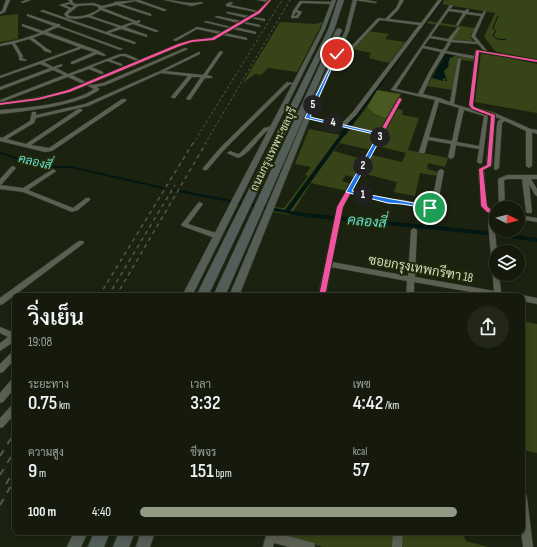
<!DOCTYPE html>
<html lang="th">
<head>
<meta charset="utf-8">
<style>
  body { margin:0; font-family:"Sofia Sans Condensed",Sarabun,sans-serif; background:#22271a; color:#f1f3f6; height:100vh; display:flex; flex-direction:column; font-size:15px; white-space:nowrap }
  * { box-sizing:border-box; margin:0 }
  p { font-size:13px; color:#9da19d }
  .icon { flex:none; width:22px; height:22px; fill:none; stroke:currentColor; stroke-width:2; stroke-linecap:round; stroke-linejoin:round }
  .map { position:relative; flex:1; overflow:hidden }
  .panel { position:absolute; left:12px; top:293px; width:513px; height:242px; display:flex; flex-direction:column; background:#151a0c; border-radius:8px; box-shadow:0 2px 6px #0003,0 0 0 1px #34382d }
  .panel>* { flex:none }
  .needle { width:26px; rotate:96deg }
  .tools { position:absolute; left:489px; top:201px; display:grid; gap:8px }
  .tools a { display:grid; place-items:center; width:36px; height:36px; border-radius:50%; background:#151a0c; box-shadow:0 2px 6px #0003,0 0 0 1px #34382d; font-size:20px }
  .pin { position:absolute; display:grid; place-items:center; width:34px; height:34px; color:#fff; margin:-17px; border:2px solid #fff; border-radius:50%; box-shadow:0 1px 4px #0007 }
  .km { position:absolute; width:20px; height:20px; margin:-10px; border-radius:50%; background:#222; color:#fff; font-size:11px; line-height:20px; text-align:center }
  .round { display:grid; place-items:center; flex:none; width:42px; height:42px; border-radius:21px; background:#22271a }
  .summary { display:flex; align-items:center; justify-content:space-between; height:68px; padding:0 16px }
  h1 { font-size:22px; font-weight:600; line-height:30px }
  .figures { display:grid; grid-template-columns:repeat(3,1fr); gap:6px; height:68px; padding:4px 16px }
  .figures div { display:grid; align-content:center }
  .figures b { font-size:20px; font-weight:600 }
  .figures small { font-size:11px; font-weight:400 }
  .figures p { font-size:11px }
  ul { padding:0 16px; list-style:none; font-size:13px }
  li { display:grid; grid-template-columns:64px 48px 1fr; align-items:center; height:30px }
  li i { height:10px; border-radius:5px; background:#929a86 }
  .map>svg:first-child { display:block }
  .green { fill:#364417 }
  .forest { fill:#485a20 }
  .water { fill:#031713 }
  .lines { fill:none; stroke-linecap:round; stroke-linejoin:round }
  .stream { stroke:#031713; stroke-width:1 }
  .canal { fill:#031713; fill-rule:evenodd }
  .minor-casing { stroke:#383d30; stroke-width:1 }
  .major-casing { stroke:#383d30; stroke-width:1 }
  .highway-casing { stroke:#383d30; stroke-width:1 }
  .minor { fill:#5b6052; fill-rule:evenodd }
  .major { fill:#555e55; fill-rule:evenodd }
  .highway { fill:#545e59; fill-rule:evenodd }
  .rail-far2 { stroke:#53584b; stroke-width:1; stroke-dasharray:2.5 2.5; stroke-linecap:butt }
  .rail-far1 { stroke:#53584b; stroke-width:1.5; stroke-dasharray:4 4; stroke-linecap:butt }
  .rail { stroke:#53584b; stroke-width:2; stroke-dasharray:7 7; stroke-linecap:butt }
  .cycleway-casing { stroke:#202a08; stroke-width:2 }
  .cycleway { fill:#f153a3; fill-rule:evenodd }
  .route { fill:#1a73e8; stroke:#fff }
  .labels { text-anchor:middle; stroke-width:4; stroke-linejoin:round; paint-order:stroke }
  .far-street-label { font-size:11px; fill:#d2dac6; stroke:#202a08 }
  .far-water-label { font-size:12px; font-style:italic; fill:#63decf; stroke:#202a08 }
  .street-label { font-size:13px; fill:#d2dac6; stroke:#202a08 }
  .water-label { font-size:14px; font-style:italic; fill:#63decf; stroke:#202a08 }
</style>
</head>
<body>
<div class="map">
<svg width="537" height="547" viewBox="0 0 537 547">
  <rect width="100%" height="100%" fill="#1c2210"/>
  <g class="green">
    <path d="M444,0h93v60l-41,-8 -12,-15 11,-24 -53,-9z"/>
    <path d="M18,14v25l-18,3v-26z"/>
    <path d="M428,21l47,7 -5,7 3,6 -3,1 -19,-2 8,-12 -32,-5z"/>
    <path d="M280,22l35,2 8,-2 -26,50 -29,-4 -7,7 -6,-1 -12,9z"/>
    <path d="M369,31l20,3 -4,5 20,3 -16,21 -20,-5 2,-5 -19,-4z"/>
    <path d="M481,52l56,12v49l-62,-11z"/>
    <path d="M446,53l27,5v3l-14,-1 -6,30 -26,-4z"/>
    <path d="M367,107l6,6 14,6 -7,14 -28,-7z"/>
    <path d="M397,109l6,1 -1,5 17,3 -11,32 40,8 -3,9 -17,-4 -1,6 11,3 -1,4 -17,-3 -5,23 -21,-4 3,-10 -36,-9 11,-18 30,7 4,-9 -29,-7z"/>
    <path d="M351,128l27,8 -8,14 -30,-7 -6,8 31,9 -10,18 -9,-3 -4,6 9,3 -4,7 -36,-8 -20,32 -18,-3 2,-5 9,1 24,-32 -3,-1 6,-8 -16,-3 14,-35 36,7z"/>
    <path d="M522,321l15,3v129l-15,-3z"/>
    <path d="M274,532h122l-1,15h-72l-49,-13z"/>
    <path d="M403,532h38l23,4 2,5 22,6h-86z"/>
  </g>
  <path class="forest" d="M377,90l24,4 -14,25 -14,-6 -6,-6z"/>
  <path class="water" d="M446,53l11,2 -7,3 -2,6 1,2 -5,5 3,10h-2l1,-2 -3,-1v3l-11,-3z"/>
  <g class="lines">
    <g class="stream">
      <path d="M495,30l-2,-2 5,-12"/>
      <path d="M496,31l-3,4c3,5 7,5 13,4"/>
    </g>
    <g class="canal">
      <path d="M442,0h2l-28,36 -126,175 15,2 192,19 40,6v4l-40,-6 -192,-19 -132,-26v-1l2,-1 110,21 129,-176z"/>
      <path d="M0,152l46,14h25l92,21 2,1 -2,1 -92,-21h-25l-46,-14z"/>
    </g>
    <g class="minor-casing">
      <g id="minor">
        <path d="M6,0h4l-5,12 -5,2v-2l2,-1z"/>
        <path d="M26,0h5l-8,3 -2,-1z"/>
        <path d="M68,0h4l1,3 3,1 18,-1 8,3 12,-3 1,-1 24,-2 28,10 -3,1 -29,-10 -14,3 30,10v2l-34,-11 -14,3 33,13 4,-1v2l-3,1 22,8 -3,1 -23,-8 -8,3 22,8v2l-26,-8 -12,4 26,9 1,1 -2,1 -94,-33 3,-1 63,22 12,-5 -30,-10 -11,2 -10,-1 -3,-4 5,-5 -10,-4 11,-3zM70,4l4,2 -3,2 -6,-3zM91,5l6,1 2,3c-9,6 -19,9 -30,7l-1,-2 10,-8zM101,10l32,12 -12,4 -30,-10z"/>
        <path d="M164,0c14,0 23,5 37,2l2,1 -11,3z"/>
        <path d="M257,0h15l-12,13 -7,4 12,2v2l-14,-3 -6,4 15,3v2l-18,-4 -7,4 21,5v2l-23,-5 -8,4 22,5v2l-24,-5 -9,5 -22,2 -12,4 -90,38 2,1 11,-2 82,-35 3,1 -82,36 -10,2 3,1v2c-21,16 -73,21 -99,24v-4c25,-2 74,-6 94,-21l-8,-4c-28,12 -56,16 -86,20v-2l2,-1 -2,-1v-1l64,-25 -11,-5 -53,20v-3l50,-19 -10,-4 -40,14v-2l79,-29 -36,-13 -10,4c6,4 12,10 18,13v2l-7,-2 -2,-3 -13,-9 -14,4 8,13 -1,2 5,2 -2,1 -6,-1v-4l-7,-12 -12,2v-2l22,-5 18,-6 -18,-7v-2l21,7 11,-5 -27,-10v-2l30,10h3v2l63,23 -3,1 -62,-23 -11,5 52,19 7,4 -2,1 -7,-2 -24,10h-2v-2l23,-10 -13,-4 -1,1 -36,13 9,5 9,-3v2l-6,2 12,6 52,-20h6l14,6c17,-7 34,-16 51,-20 10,-2 19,-1 28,-6l-22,-5 -21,12 -3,-1 24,-13 25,5 7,-4 -25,-6 2,-1 25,6 7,-4 -23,-6 2,-1 24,5 6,-3 -21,-5 2,-1 21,4 7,-4 -30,-6v-2l5,-2 2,1 -3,2 28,6 9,-9zM121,56h3l13,5 -51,21 -14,-7 17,-6 12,5h2v-2l-11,-5 15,-6 15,5v-2l-11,-4zM68,77l15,7c-27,11 -53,15 -81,18z"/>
        <path d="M354,0h11l12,2 -2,1z"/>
        <path d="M400,0h4l-6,10 -9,9 32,4 17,-23h4l-86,115 -10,10 33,7 19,-34 4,1 -50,92 36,8 14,1 29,6 7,-35 3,-2 3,2 -7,36 -5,3 -30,-6 -14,-1 -38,-9 -7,13 -11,55 76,14 3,-46 3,-2 3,2 -2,47 79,14 -6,-70 3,-2 3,2 3,31h-1v22h3l2,18 10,2 1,2h-19l-79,-14v14h-8l1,-15 -76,-14 -5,29h-8l19,-89 41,-72 -73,-17 2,-1 34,7 11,-11 67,-88 -39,-5 -32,34 -11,1 -2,-1 11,-2 32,-34 7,1 11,-11z"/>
        <path d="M300,1l33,1 2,1 -2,1 -31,-1 -5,7 5,2 -4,6h-7l2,-7zM296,12l2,1 -2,3h-2z"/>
        <path d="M450,5l3,1 -3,3 15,2 2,-2 2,1 -1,2 14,2 2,-3h2l-11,25 13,16 49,8v2l-58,-10 -6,53 2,2 20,6 36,16 6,1v4l-5,-2v34l-3,2 -3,-2v-35l-21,-10 -3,2 -3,45 -3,2 -2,-1 3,-44 1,-4 3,-2 -6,-2 -3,49 -8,4 3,36 4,4 5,1v4l-9,-3 -6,-6 -3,-37 8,-4 5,-49 -3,-1 -6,48 -2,1 -3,-2 2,-13 -23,-4 -2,12 -3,2 -3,-2 3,-13 -23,-4 -3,12 -1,1h-4l-1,-1 16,-52 -44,-10zM449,11l14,2 -7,12 2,1 8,-12 15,2 -10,20 5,6 -24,-2 8,-12 -2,-1 -10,12 -17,-3zM430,38l17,3 1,1 -5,8 -19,-4zM450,42l28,2 6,7 -8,-1 -2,6 -28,-5 5,-8zM423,48l18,4 -13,22 -10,20 -22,-5zM445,53l29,6 -5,46 2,4 -17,-5 7,-46 -3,1 -8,43 -10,-4 -17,-4 9,-20zM439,102l20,6 -7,33 -23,-4zM464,110l20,6 -5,30 -22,-4z"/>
        <path d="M220,51l3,1 -16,23 6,2 -2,1h-6l-15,22 -4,-1 15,-22h-9l-17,21h-2l-2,-1 17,-21 -27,-3 -73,33 -52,12 -2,5 -27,16 19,5 52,-35h4v2l-51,34 18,3 73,-49h4v2l-74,50 -7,1 -45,-11v-4l2,1 28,-17 2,-9h4v3l49,-11 75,-33 39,-19h1v2l-35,17 38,4z"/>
        <path d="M287,82l10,2 -2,1 -5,-1 -66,66 -17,20h-4v-2l17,-20z"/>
        <path d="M273,126l2,1c-2,2 -6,2 -8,4 -10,8 -16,22 -29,27l-11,-5 3,-2 8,3 2,-1 24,-25z"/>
        <path d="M13,166l3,2 -1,1 -13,15 -2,1v-6l11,-12z"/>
        <path d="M53,169l3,2 -1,1 -27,18 45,18 13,-10h4v2l-12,10 -6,2 -49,-20 -23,-3v-4l23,3z"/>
        <path d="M507,175h30v4h-6l6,10v7l-2,-1 -6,-11 3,28 -1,1h-4l-1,-1 -4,-33h-14l-4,1 1,28h-6l-1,-29z"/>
        <path d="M200,202l3,2 -15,20 31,10 1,2 -1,2h-4l-33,-12 -1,-1 17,-22z"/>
        <path d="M518,215l19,3v4l-19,-3z"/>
        <path d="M79,241h4l1,2 -81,61 -3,1v-7z"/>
        <path d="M522,295l15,3v6l-15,-3v-5h-2z"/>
        <path d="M0,327l15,6v8l-15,10v-8l8,-6 -8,-4z"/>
        <path d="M15,351v8l-12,13 -3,1v-9l12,-12z"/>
        <path d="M15,378v10l-12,14 -3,1v-10l12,-14z"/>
        <path d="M15,404v10l-12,13 -3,1v-10l12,-13z"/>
        <path d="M522,493l4,1 1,4 6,49h-10l-2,-15h1z"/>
        <path d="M267,532h10v1l33,9 4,1 1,4h-26l-15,-4 -1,4h-10z"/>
        <path d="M393,532h10l-1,15h-10z"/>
      </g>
    </g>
    <g class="major-casing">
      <g id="major">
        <path d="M332,0h4l-11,29 -133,267h-10l139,-267z"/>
        <path d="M353,0h4l-8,31 -39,87 -71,178h-10l75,-178 41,-87z"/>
        <path d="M74,532h14l-7,15h-14z"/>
        <path d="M141,532h14l-5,15h-14z"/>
      </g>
    </g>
    <g class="highway-casing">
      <g id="highway">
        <path d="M338,0h6l-10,30 -126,266h-12l132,-266z"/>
        <path d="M339,28l3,2 -117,266h-12l123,-266z"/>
        <path d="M94,532h16l-6,15h-16z"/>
        <path d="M119,532h16l-6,15h-16z"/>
      </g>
    </g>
    <use href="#minor" class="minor"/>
    <use href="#major" class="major"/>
    <use href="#highway" class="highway"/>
    <g class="rail-far2">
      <path d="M193,144l89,-144"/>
      <path d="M205,144l85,-144"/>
    </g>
    <g class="rail-far1">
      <path d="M99,296l94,-153"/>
      <path d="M108,296l67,-111"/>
      <path d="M116,296l90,-153"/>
    </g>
    <g class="rail">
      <path d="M0,456l15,-24"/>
      <path d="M0,475l15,-25"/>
      <path d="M6,484l9,-15"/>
      <path d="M0,505l15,-26"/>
    </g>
    <g class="cycleway-casing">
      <g id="cycleway">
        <path d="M269,0h2l-11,13 -46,27 -22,2 -12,4 -110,46 -32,8 -38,5v-2l38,-5 30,-8 110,-46 14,-4 20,-2 46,-27z"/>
        <path d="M476,50l61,10v2l-58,-10 -6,53 1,2 21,8 -4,51 -8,4 4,36 4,4 5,1v4l-9,-3 -6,-6 -2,-37 8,-4 4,-49 -19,-7 -3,-4z"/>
        <path d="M399,98l3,1 -59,108 -18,89h-6l18,-89z"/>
      </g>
    </g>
    <use href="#cycleway" class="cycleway"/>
  </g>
  <path class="route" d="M337,53l1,1 -28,63 73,17 -31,57c26,6 52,10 78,15l3,2 -1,1 -30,-5 -14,-1 -42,-11 32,-57 -73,-17z"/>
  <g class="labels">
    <g class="far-street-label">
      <text transform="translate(273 149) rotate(-64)" y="4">ถนนกรุงเทพฯ-ชลบุรี</text>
    </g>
    <g class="far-water-label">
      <text transform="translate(35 162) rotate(13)" y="4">คลองสี่</text>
    </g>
    <g class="street-label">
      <text transform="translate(421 268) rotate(10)" y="5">ซอยกรุงเทพกรีฑา 18</text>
    </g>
    <g class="water-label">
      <text transform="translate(367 221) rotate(5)" y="5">คลองสี่</text>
    </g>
  </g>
</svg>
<div class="tools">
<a><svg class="needle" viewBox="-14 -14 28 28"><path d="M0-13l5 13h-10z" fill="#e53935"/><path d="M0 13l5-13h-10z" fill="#9da19d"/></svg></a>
<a><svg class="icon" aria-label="layers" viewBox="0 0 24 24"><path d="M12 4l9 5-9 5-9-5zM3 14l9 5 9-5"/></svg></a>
</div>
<div class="pin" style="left:430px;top:208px;background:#1e9e55"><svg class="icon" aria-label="arrive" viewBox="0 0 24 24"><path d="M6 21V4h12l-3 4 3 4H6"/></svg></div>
<div class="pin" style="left:337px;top:54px;background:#d93025"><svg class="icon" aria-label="check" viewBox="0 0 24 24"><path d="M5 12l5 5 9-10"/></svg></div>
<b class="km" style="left:363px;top:195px">1</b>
<b class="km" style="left:363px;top:166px">2</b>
<b class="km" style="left:380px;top:137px">3</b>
<b class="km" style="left:333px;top:123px">4</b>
<b class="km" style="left:313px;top:105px">5</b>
<section class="panel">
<div class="summary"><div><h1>วิ่งเย็น</h1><p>19:08</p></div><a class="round"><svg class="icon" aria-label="share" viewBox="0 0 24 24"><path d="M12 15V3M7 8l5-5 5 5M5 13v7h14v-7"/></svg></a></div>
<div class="figures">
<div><p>ระยะทาง</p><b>0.75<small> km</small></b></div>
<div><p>เวลา</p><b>3:32</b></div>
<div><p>เพซ</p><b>4:42<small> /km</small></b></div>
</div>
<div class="figures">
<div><p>ความสูง</p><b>9<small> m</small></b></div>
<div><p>ชีพจร</p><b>151<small> bpm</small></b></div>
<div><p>kcal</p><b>57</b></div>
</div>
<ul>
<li><b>100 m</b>4:40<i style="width:86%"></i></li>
</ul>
</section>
</div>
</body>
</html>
